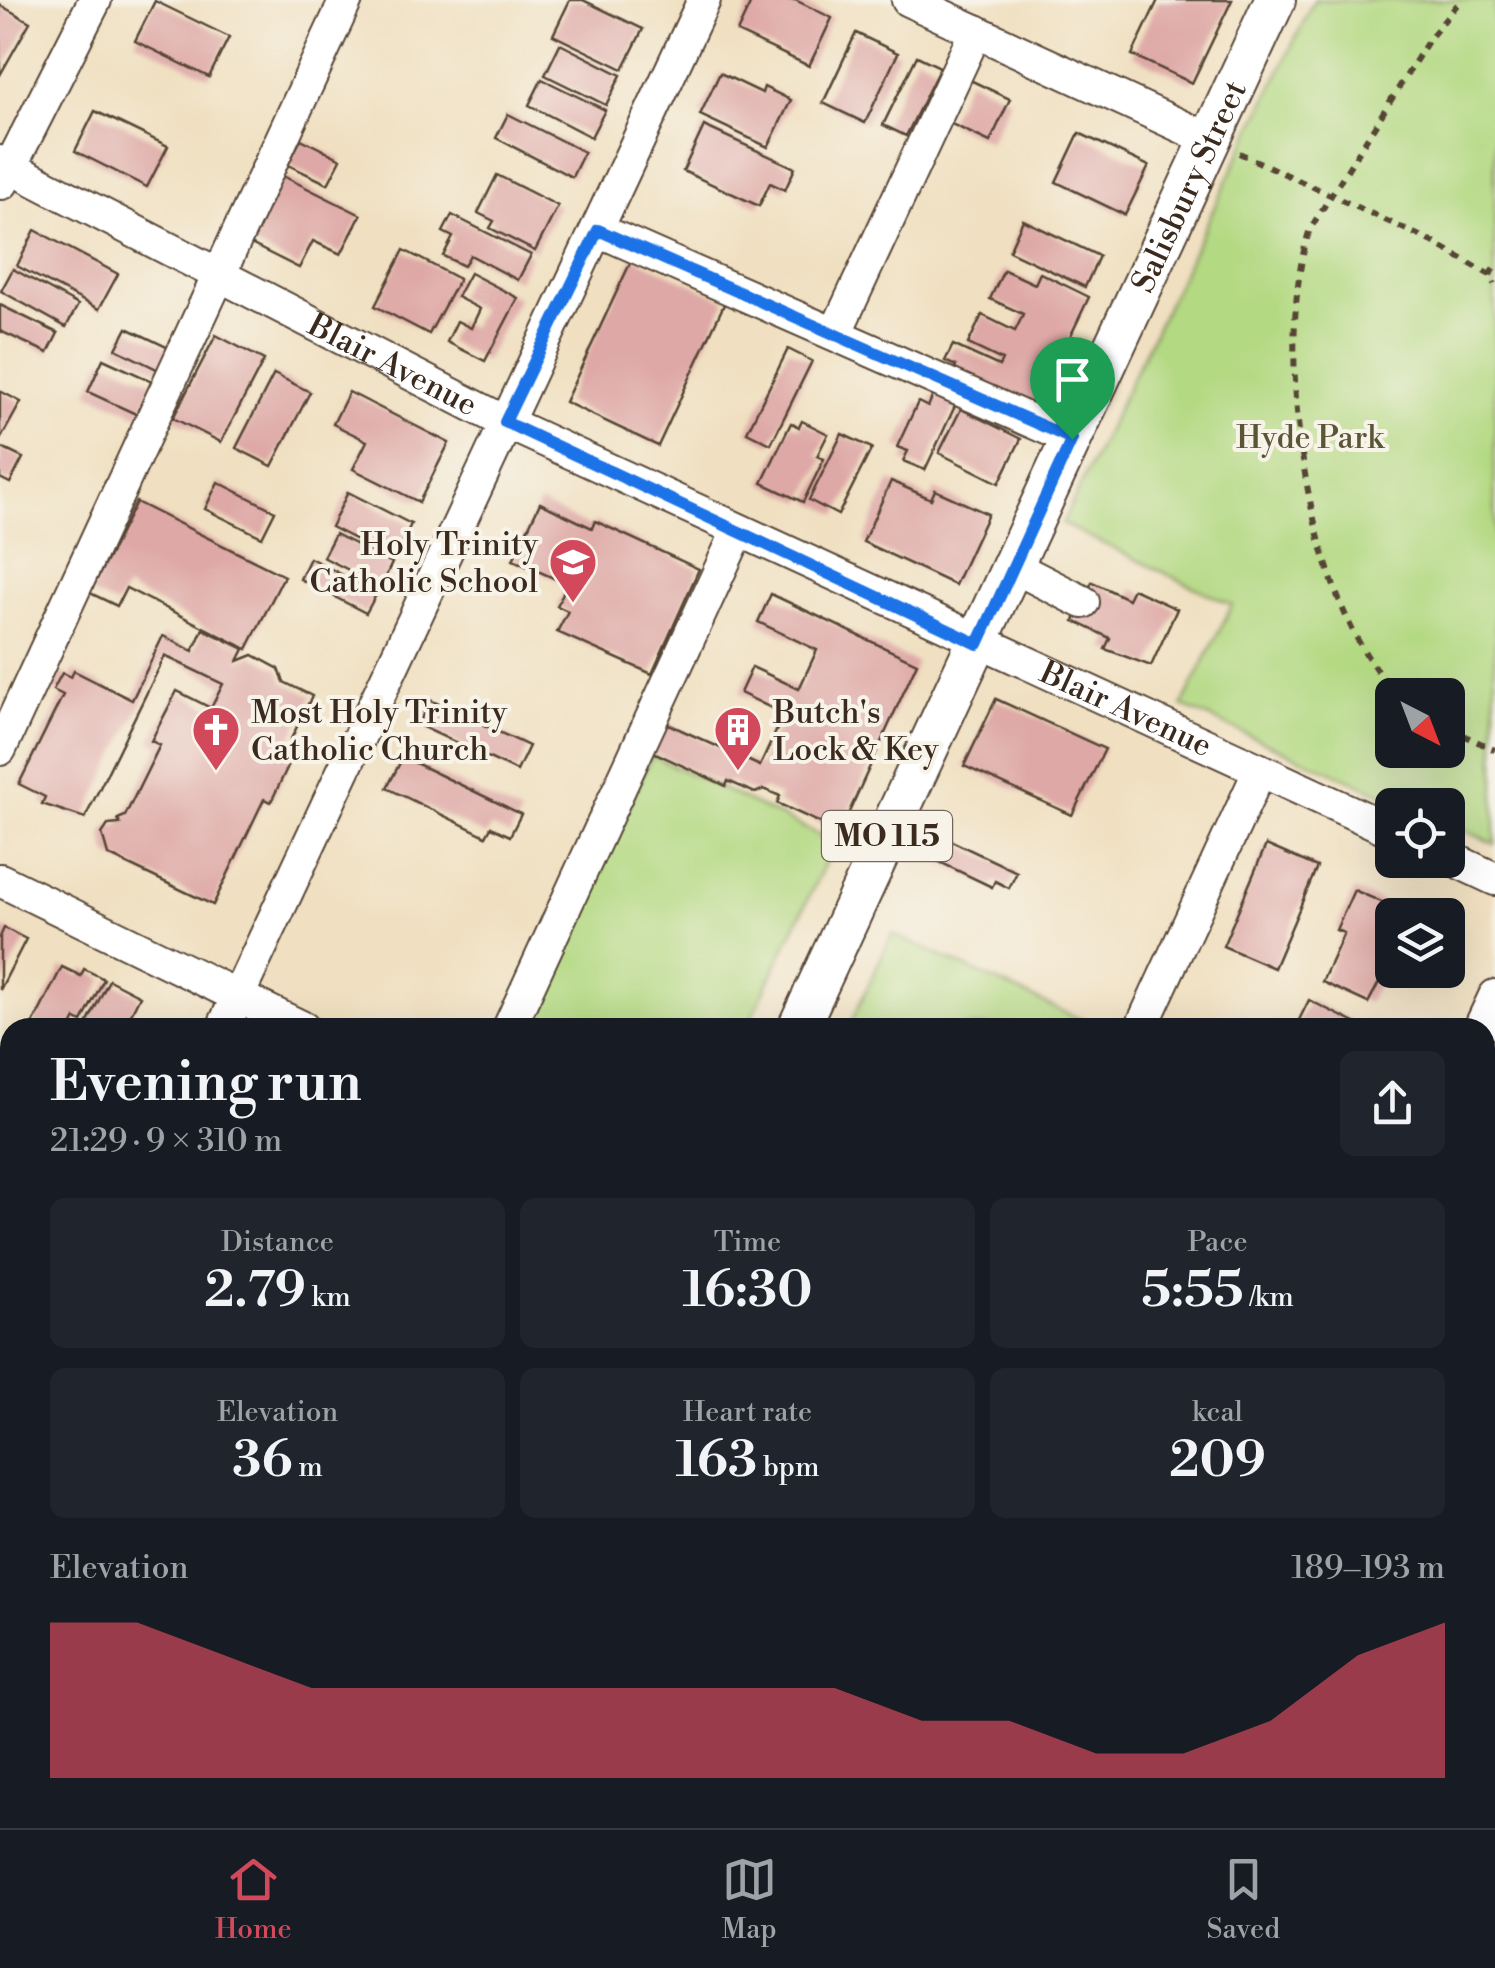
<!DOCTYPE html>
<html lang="en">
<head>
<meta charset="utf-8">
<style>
  body { margin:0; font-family:"Libre Bodoni",serif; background:#20242c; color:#f1f3f6; height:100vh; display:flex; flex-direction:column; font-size:38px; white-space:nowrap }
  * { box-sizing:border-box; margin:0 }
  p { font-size:32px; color:#9ea1a6 }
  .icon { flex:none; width:55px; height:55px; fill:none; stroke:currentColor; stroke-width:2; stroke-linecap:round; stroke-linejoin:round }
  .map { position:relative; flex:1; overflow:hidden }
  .panel { position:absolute; left:0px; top:1018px; width:1495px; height:812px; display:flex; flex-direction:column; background:#171b24; border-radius:30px 30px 0 0; box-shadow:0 10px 40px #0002 }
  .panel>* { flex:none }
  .needle { width:65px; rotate:138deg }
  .buttons { position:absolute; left:1375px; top:678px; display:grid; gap:20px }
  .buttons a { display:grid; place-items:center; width:90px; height:90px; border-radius:15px; background:#171b24; box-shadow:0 10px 40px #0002; font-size:50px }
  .pin { position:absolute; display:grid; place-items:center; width:85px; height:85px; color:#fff; margin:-102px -42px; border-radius:50% 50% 50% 0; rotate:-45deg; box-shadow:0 0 10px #0007 }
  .pin .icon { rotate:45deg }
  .round { display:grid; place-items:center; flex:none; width:105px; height:105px; border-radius:15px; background:#20242c }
  .headline { display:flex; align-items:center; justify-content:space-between; height:170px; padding:0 50px }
  h1 { font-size:55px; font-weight:600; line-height:75px }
  .metrics { display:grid; grid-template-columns:repeat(3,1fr); gap:15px; height:170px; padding:10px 50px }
  .metrics div { display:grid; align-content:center; border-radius:15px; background:#20242c; text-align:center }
  .metrics b { font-size:50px; font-weight:600 }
  .metrics small { font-size:28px; font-weight:400 }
  .metrics p { font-size:28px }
  .chart { height:280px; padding:20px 50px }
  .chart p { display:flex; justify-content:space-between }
  .chart svg { width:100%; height:180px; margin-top:10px; fill:#d1495b; opacity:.7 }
  .menu { display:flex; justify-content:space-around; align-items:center; height:140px; border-top:2px solid #363941; background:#171b24; font-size:28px; color:#9ea1a6 }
  .menu a { display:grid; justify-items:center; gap:5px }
  .menu .current { color:#d1495b }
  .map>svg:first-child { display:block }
  .green { fill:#b4d983; stroke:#788250; stroke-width:2.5; fill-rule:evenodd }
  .building { fill:#dea8a6 }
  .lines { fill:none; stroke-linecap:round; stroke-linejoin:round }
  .minor-casing { stroke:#564536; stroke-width:36 }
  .major-casing { stroke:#564536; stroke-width:44 }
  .highway-casing { stroke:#564536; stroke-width:49 }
  .path { stroke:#564536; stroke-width:6; stroke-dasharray:8 8; stroke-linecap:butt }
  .minor { stroke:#fff; stroke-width:32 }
  .major { stroke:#fff; stroke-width:40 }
  .highway { stroke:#fff; stroke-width:45 }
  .route-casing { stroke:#fff; stroke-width:20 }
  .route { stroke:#1a73e8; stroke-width:12 }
  .labels { text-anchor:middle; stroke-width:8; stroke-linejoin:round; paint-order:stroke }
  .shield { fill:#f7f3e8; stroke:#73665b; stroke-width:2.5 }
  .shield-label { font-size:30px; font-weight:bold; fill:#3b2a1e }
  .street-label { font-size:32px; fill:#3b2a1e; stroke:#f7f3e8 }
  .park-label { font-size:32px; fill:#595637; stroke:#f7f3e8 }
  .poi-label { font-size:32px; fill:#3b2a1e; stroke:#f7f3e8; text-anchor:start }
</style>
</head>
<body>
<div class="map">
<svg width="1495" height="1828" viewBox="0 0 1495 1828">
  <rect width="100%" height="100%" fill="#f7f3e8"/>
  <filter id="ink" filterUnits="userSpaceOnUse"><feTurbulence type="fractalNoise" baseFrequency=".01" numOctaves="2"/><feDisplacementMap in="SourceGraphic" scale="20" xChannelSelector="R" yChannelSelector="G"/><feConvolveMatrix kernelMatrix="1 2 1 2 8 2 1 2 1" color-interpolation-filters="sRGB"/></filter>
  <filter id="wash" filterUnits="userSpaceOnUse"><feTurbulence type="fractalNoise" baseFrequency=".0048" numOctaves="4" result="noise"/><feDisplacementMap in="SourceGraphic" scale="40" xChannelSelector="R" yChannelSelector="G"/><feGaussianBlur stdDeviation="2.25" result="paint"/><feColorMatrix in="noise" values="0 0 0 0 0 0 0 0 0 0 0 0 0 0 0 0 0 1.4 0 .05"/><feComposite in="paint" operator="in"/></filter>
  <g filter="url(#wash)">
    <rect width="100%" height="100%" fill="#f0e0c1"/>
    <g class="green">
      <path d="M1314,0h181v844l-47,-21v-18h-41l-225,-99 50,-101 -170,-81zM1392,695h56v55h-56z"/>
      <path d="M652,756l183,86 -88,185 -205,1 -14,-7z"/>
      <path d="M892,934l205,93h-248z"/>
    </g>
    <g id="blocks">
      <g class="building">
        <path d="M570,0h13l60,29 -20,40 -70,-34z"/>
        <path d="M752,0h43l37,18 -23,48 -72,-34z"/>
        <path d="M1158,0h74l-40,83 -60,-28z"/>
        <path d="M155,1l74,36 -20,40 -74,-36z"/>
        <path d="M0,5l30,17 -30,53z"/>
        <path d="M856,33l42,20 -33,70 -42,-20z"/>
        <path d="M560,44l61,31 -15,30 -61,-30z"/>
        <path d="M917,56l23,11 -34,69 -23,-11z"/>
        <path d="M720,73l42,20 2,-6 27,13 -23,47 -68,-32z"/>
        <path d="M542,79l63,31 -14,27 -62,-32z"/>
        <path d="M968,79l42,20 -20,43 -43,-20z"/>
        <path d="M95,111l73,35 -21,41 -72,-36z"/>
        <path d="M508,114l76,38 -12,25 -76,-39z"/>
        <path d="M704,126l91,42 -10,22 -15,-7 -11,23 -76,-35z"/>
        <path d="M1079,133l70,33 -24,49 -69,-33z"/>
        <path d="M301,139l40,20 -13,25 -40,-19z"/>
        <path d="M497,175l61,31 -23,45 -45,-23 4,-7 -16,-8z"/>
        <path d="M283,176l78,39 -20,39 -28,-13 -14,27 -50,-25z"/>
        <path d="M452,215l79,40 -13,25 -48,-25 -6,11 -21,-10 10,-19 -10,-5z"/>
        <path d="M1023,220l76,36 -14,31 -76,-36z"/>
        <path d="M35,230l83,44 -19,35 -82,-43z"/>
        <path d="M404,250l55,29 -30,55 -54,-28z"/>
        <path d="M633,257l93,43 -68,146 -93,-44z"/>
        <path d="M13,269l65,36 -12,22 -65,-36z"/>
        <path d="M1004,270l31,14 5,-11 49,24 -56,118 -82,-38 5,-11 -11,-5 8,-16 46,21 3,-6 -34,-16 14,-29 33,16 6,-12 2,-5 -33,-15z"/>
        <path d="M470,273l48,25 -33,63 -38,-19 10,-21 14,7 9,-19 -23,-12z"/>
        <path d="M0,305l58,28 -10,20 -48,-22z"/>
        <path d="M127,328l44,21 -10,22 -45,-22z"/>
        <path d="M216,335l48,25 -43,82 -48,-24z"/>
        <path d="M788,349l24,12 -41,83 -24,-12z"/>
        <path d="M103,359l51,23 -16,33 -50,-23z"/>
        <path d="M274,374l36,18 -38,74 -36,-18z"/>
        <path d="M0,391l21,11 -21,38z"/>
        <path d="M349,392l100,51 -30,59 -66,-33 14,-28 -34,-17z"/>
        <path d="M933,395l22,11 -30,64 -22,-9 5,-10 -11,-4 21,-45 10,5z"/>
        <path d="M961,409l60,30 -22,44 -60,-30z"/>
        <path d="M802,421l26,13 -11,22 7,3 -21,43 -41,-19 29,-60 8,4z"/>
        <path d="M842,434l30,14 -34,67 -29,-15z"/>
        <path d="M0,447l23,11 -13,25 -10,-5z"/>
        <path d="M891,481l40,18 4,-9 53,24 -33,71 -92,-43z"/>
        <path d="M218,482l57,29 -13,26 -57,-28z"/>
        <path d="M348,492l63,32 -17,35 -63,-32z"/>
        <path d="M136,502l148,74 -37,73 -121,-61 -9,18 -27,-13z"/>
        <path d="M540,503l52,25 3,-7 104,48 -47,105 -95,-42 11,-21 -11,-5 10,-22 -54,-24z"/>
        <path d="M335,534l57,29 -11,23 -58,-29z"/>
        <path d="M310,558l67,35 -11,20 -66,-34z"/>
        <path d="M1092,582l36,17 5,-10 44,20 -26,57 -46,-17 5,-11 -36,-17z"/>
        <path d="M771,594l146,69 -77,169 -63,-29 3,-7 -16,-7 -9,4 -27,-12 -2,5 -73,-34 13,-29 94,43 24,-52 -44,-21 12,-26 47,22 18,-39 -59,-28z"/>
        <path d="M203,629l41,20 -6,12 15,-6 26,14 5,13 28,14 -22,45 8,4 -27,57 -7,-3 -51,106 -105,-50 -6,-21 6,-9 12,-1 -2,-5 7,-3 35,-71 -9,-4 26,-50 34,17 12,-24 -58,-28 -80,162 -43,-14 3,-7 -26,-13 44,-89 -10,-5 9,-17 9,4 3,-6 58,29 31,-64 30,15z"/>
        <path d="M996,699l109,50 -33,66 -108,-49z"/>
        <path d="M430,700l99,46 -12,25 -99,-46z"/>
        <path d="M403,757l118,57 -11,22 -19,-9 -5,9 -99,-48z"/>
        <path d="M939,835l78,37 -8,16 -14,-7 -3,6 -63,-30z"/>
        <path d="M1266,845l51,22 -43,101 -51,-22z"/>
        <path d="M1354,890l57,25h-19v43l-24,45 -46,-21 22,-49 -8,-3z"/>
        <path d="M4,928l22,11 -26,51v-53z"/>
        <path d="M62,967l19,9 3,-7 20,10 -22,43 -6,-3 -5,9h-40z"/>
        <path d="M109,980l31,16 -16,32h-30l-7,-4z"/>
        <path d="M1309,1000l56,28 -69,-2z"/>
        <path d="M5,1079l5,2v41l-10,-5v-27z"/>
        <path d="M1485,1133l10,5v32l-10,-5z"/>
        <path d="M1485,1184l10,5 -3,31 -7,-3z"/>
        <path d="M1485,1223l10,5v40l-10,-6z"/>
        <path d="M0,1270l10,5v48l-10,-4z"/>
        <path d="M1485,1370l10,5v17l-10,20z"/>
        <path d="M1485,1658l10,5v165h-125l-17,-8h132z"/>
      </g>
    </g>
  </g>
  <g filter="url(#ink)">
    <use href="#blocks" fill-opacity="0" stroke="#564536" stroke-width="2.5"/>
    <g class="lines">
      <g class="minor-casing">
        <g id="minor">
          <path d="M908,0l303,140"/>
          <path id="s1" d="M0,162l505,260 887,409"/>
          <path d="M2,183l93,-183"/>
          <path d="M598,230l474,209"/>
          <path d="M835,334l141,-303"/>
          <path d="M1014,567l69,35"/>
          <path d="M0,749l346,-749"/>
          <path d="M1448,857l47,22"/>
          <path d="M0,880l303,148"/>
          <path d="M223,1028l481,-1028"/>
          <path d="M509,1028l229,-497"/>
          <path d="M1141,1028l119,-258"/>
          <path d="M1480,1028l15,-32"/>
          <path d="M0,1128l10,5"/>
          <path d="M1485,1574l10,4"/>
          <path d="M1107,1828l4,-8"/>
        </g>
      </g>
      <g class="major-casing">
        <g id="major">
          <path id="s2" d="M798,1028l477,-1028"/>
          <path d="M0,1371l10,5"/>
          <path d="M566,1820v8"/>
          <path d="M952,1820l17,8"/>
          <path d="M416,1828l4,-8"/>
        </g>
      </g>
      <g class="highway-casing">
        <g id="highway">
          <path d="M0,1575l10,6"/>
          <path d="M0,1660l10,6"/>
          <path d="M0,1742l10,5"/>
          <path d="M152,1820l16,8"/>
          <path d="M313,1820l16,8"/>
          <path d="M474,1820l16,8"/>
        </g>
      </g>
      <g class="path">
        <path d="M1239,153l194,89 57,33 5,9"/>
        <path d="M1490,275l5,-10"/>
        <path d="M1399,695c-93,-84 -128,-350 -89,-466l120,-191 31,-38"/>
        <path d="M1448,728l47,22"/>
        <path d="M1485,1099l10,-23"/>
        <path d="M1241,1828l3,-8"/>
      </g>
      <use href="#minor" class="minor"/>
      <use href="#major" class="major"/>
      <use href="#highway" class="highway"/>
    </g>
  </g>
  <g class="lines" filter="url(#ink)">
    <g class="route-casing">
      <path id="route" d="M598,230l474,209 -94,205 -473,-222z"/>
    </g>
    <use href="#route" class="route"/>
  </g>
  <defs>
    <g id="school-pin" transform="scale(2.5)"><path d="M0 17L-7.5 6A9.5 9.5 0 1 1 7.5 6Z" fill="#d1495b" stroke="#f7f3e8"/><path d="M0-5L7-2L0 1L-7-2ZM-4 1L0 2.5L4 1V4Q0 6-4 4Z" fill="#fff"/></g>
    <g id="church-pin" transform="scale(2.5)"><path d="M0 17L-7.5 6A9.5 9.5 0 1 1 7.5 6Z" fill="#d1495b" stroke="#f7f3e8"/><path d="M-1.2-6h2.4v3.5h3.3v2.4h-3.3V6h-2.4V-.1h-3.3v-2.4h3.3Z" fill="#fff"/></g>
    <g id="building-pin" transform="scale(2.5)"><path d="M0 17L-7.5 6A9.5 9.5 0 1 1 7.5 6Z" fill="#d1495b" stroke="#f7f3e8"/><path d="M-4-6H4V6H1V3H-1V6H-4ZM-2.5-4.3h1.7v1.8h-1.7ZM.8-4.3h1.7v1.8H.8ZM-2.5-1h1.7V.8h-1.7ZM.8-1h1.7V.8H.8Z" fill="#fff"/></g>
  </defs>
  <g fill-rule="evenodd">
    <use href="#school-pin" x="573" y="562"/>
    <use href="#church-pin" x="216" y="730"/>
    <use href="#building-pin" x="738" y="730"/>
  </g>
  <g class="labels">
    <rect class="shield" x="822" y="811" width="130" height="50" rx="8"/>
    <g class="shield-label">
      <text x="887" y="846">MO 115</text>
    </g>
    <g class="street-label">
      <text dy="11" stroke="none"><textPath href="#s2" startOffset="928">Salisbury Street</textPath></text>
      <text dy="11" stroke="none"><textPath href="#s1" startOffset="442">Blair Avenue</textPath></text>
      <text dy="11" stroke="none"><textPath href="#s1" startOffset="1252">Blair Avenue</textPath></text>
    </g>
    <g class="park-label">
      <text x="1310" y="448">Hyde Park</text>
    </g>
    <g class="poi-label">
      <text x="538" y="555" text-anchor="end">Holy Trinity<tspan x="538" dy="37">Catholic School</tspan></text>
      <text x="251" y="723">Most Holy Trinity<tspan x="251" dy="37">Catholic Church</tspan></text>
      <text x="773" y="723">Butch's<tspan x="773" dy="37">Lock &amp; Key</tspan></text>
    </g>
  </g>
</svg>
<div class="buttons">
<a><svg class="needle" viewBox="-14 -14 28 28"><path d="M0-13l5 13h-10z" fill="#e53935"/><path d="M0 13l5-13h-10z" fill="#9ea1a6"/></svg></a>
<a><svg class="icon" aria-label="locate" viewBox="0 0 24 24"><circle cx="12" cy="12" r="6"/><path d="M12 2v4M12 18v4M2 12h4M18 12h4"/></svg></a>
<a><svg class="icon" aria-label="layers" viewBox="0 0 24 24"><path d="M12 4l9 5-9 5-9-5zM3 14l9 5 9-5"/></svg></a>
</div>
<div class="pin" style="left:1072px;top:439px;background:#1e9e55"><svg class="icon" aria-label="arrive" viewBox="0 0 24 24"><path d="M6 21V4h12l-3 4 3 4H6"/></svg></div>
<section class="panel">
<div class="headline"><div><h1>Evening run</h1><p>21:29 · 9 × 310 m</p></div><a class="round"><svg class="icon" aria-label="share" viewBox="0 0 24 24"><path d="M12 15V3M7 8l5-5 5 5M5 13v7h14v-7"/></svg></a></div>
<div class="metrics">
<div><p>Distance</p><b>2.79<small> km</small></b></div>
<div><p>Time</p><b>16:30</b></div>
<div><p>Pace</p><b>5:55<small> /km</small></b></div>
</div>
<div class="metrics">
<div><p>Elevation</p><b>36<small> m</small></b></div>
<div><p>Heart rate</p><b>163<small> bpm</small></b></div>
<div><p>kcal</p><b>209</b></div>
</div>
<div class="chart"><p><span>Elevation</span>189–193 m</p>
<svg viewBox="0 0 160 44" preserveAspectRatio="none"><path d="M0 44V6L10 6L20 14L30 22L40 22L50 22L60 22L70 22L80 22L90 22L100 30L110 30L120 38L130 38L140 30L150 14L160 6V44z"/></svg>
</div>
</section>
</div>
<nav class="menu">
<a class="current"><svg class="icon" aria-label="home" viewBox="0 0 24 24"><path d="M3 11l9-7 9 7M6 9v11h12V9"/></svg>Home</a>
<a><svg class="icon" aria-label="map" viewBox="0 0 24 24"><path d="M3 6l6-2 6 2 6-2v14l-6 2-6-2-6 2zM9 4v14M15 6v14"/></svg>Map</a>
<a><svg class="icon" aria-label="saved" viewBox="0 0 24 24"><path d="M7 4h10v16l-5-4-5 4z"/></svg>Saved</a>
</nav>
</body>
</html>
